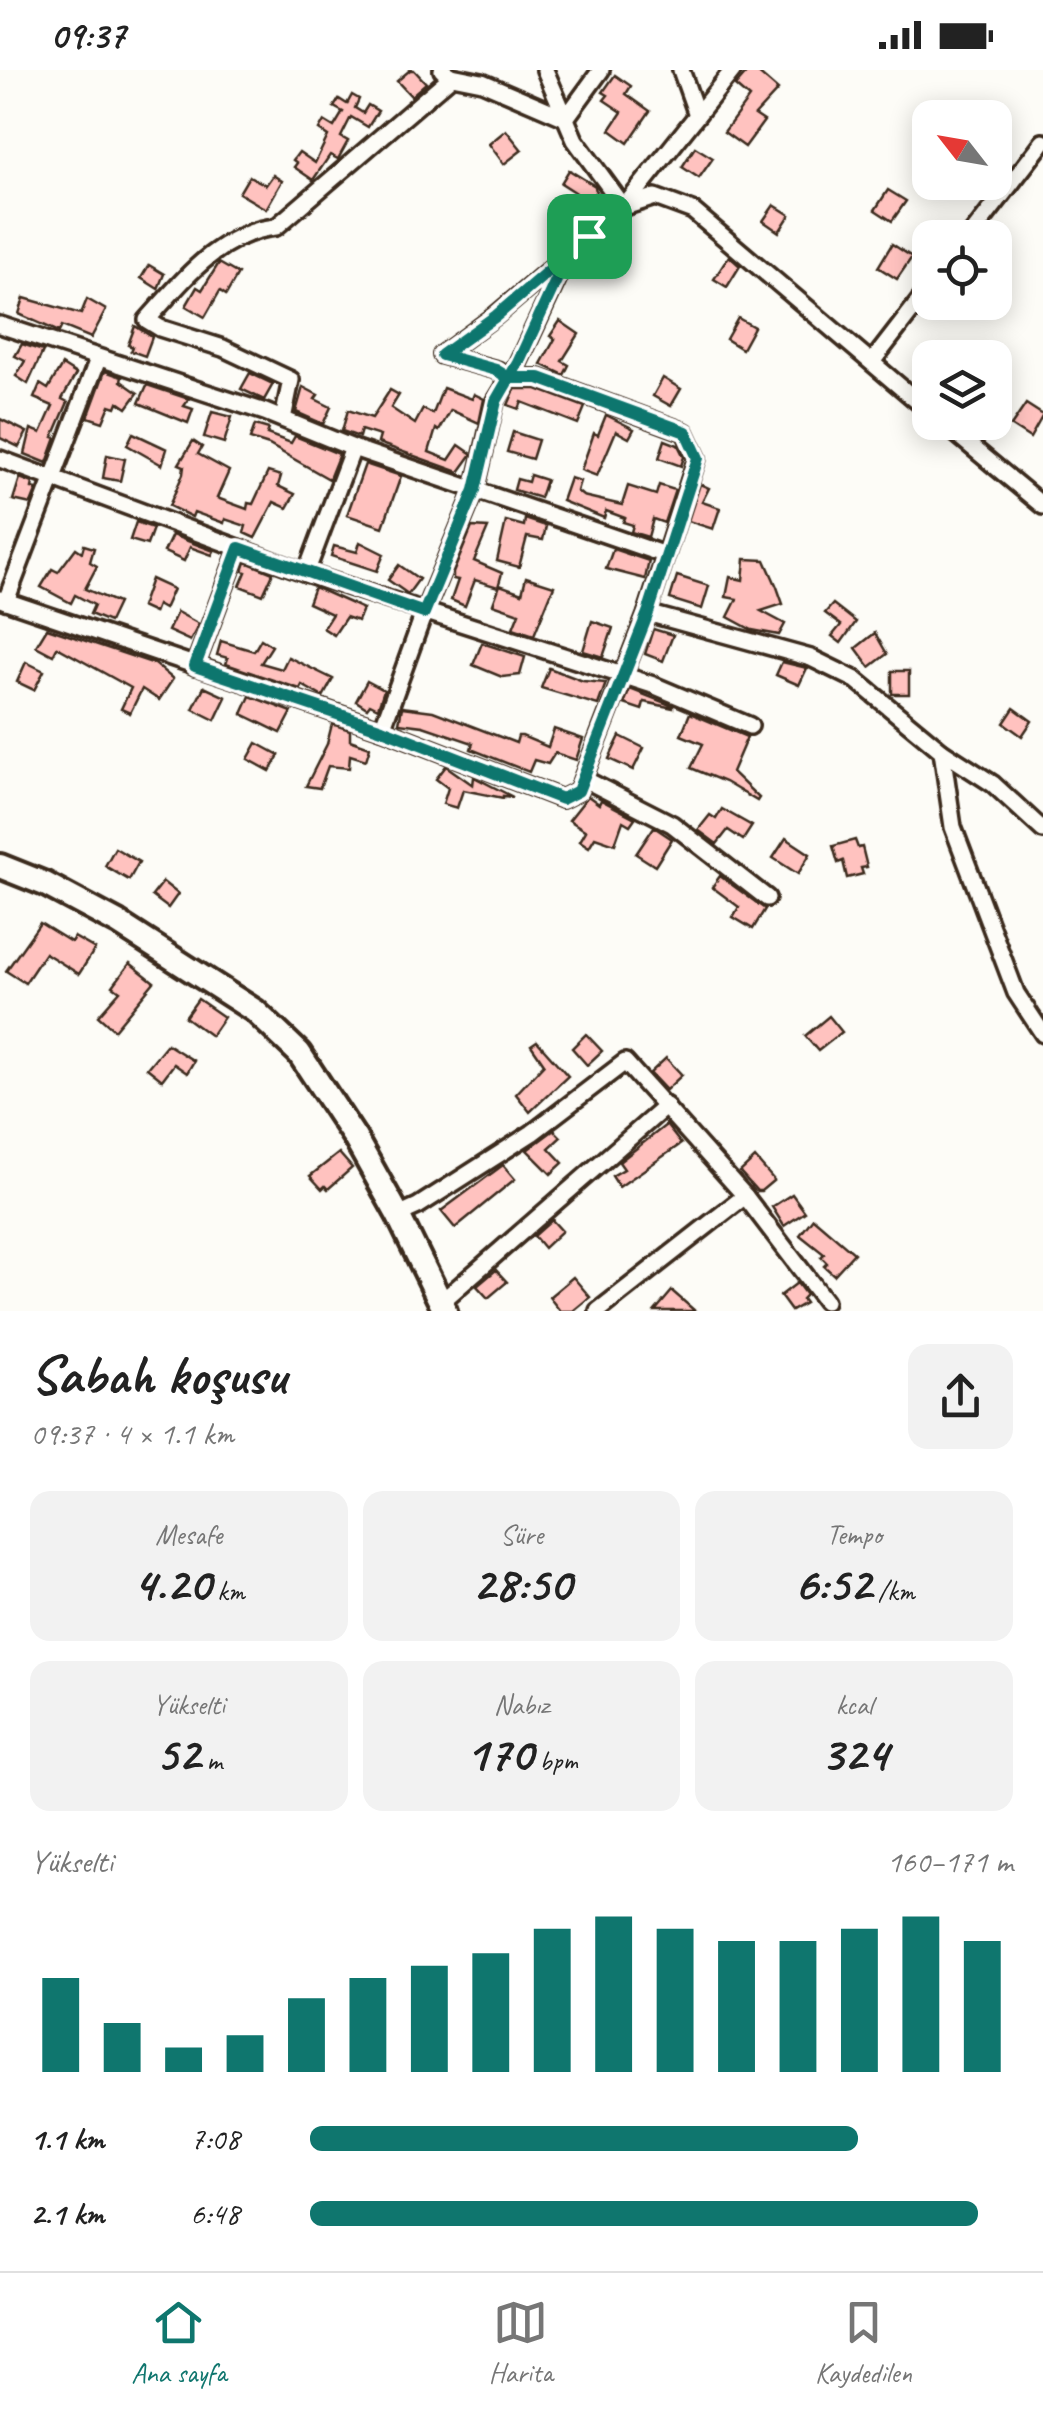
<!DOCTYPE html>
<html lang="tr">
<head>
<meta charset="utf-8">
<style>
  body { margin:0; font-family:Caveat,sans-serif; background:#f2f2f2; color:#222; height:100vh; display:flex; flex-direction:column; font-size:38px; white-space:nowrap }
  * { box-sizing:border-box; margin:0 }
  p { font-size:32px; color:#767676 }
  .icon { flex:none; width:55px; height:55px; fill:none; stroke:currentColor; stroke-width:2; stroke-linecap:round; stroke-linejoin:round }
  .map { position:relative; height:1241px; overflow:hidden }
  .side { display:flex; flex-direction:column; background:#fff; flex:1 }
  .side>* { flex:none }
  .needle { width:65px; rotate:301deg }
  .buttons { position:absolute; left:912px; top:30px; display:grid; gap:20px }
  .buttons a { display:grid; place-items:center; width:100px; height:100px; border-radius:20px; background:#fff; box-shadow:0 5px 25px #0003; font-size:50px }
  .pin { position:absolute; display:grid; place-items:center; width:85px; height:85px; color:#fff; margin:-42px; border-radius:20px; box-shadow:0 5px 15px #0006 }
  .round { display:grid; place-items:center; flex:none; width:105px; height:105px; border-radius:20px; background:#f2f2f2 }
  .overview { display:flex; align-items:center; justify-content:space-between; height:170px; padding:0 30px }
  h1 { font-size:55px; font-weight:600; line-height:75px }
  .stats { display:grid; grid-template-columns:repeat(3,1fr); gap:15px; height:170px; padding:10px 30px }
  .stats div { display:grid; align-content:center; border-radius:20px; background:#f2f2f2; text-align:center }
  .stats b { font-size:50px; font-weight:600 }
  .stats small { font-size:28px; font-weight:400 }
  .stats p { font-size:28px }
  .chart { height:280px; padding:20px 30px }
  .chart p { display:flex; justify-content:space-between }
  .chart svg { width:100%; height:180px; margin-top:10px; stroke:#0f766e; stroke-width:6 }
  ul { padding:0 30px; list-style:none; font-size:32px }
  li { display:grid; grid-template-columns:160px 120px 1fr; align-items:center; height:75px }
  li i { height:25px; border-radius:12px; background:#0f766e }
  .status { display:flex; justify-content:space-between; align-items:center; height:70px; padding:0 50px; background:#fff; direction:ltr }
  .status svg { height:28px; fill:currentColor }
  .tabs { display:flex; justify-content:space-around; align-items:center; height:140px; border-top:2px solid #e0e0e0; background:#fff; font-size:28px; color:#767676 }
  .tabs a { display:grid; justify-items:center; gap:5px }
  .tabs .current { color:#0f766e }
  .map>svg:first-child { display:block }
  .building { fill:#ffc2bf; stroke:#3b2a1e; stroke-width:2.5 }
  .lines { fill:none; stroke-linecap:round; stroke-linejoin:round }
  .minor-casing { stroke:#3b2a1e; stroke-width:22 }
  .secondary-casing { stroke:#3b2a1e; stroke-width:30 }
  .minor { stroke:#fdfcf7; stroke-width:15 }
  .secondary { stroke:#fdfcf7; stroke-width:22 }
  .route-casing { stroke:#fff; stroke-width:20 }
  .route { stroke:#0f766e; stroke-width:12 }
</style>
</head>
<body>
<div class="status"><b>09:37</b><svg viewBox="0 0 49 12"><path d="M0 12V9h3v3zM5 12V6h3v6zM10 12V3h3v9zM15 12V0h3v12zM26 1h20v11H26zM47 4h2v5h-2z"/></svg></div>
<div class="map">
<svg width="1043" height="1241" viewBox="0 0 1043 1241">
  <rect width="100%" height="100%" fill="#fdfcf7"/>
  <filter id="ink" filterUnits="userSpaceOnUse"><feTurbulence type="fractalNoise" baseFrequency=".01" numOctaves="2"/><feDisplacementMap in="SourceGraphic" scale="20" xChannelSelector="R" yChannelSelector="G"/><feConvolveMatrix kernelMatrix="1 2 1 2 8 2 1 2 1" color-interpolation-filters="sRGB"/></filter>
  <g filter="url(#ink)">
    <g class="building">
      <path d="M410,0h4l12,13 -15,13 -14,-15z"/>
      <path d="M749,0h6l23,20 -23,25 9,6 -19,26 -21,-15 25,-34 -14,-12z"/>
      <path d="M615,5l16,11 -5,8 24,17 -22,32 -18,-13 12,-18 -18,-12 4,-5 -5,-3z"/>
      <path d="M352,25l7,4 -4,9 8,5 5,-8 10,6 -10,16 -17,-10 -10,20 7,4 -10,18 -8,-4 -17,25 -19,-13 3,-4 -4,-3 6,-8 16,11 13,-27 -9,-6 5,-9 10,6 9,-15 -9,-5 5,-8 8,5z"/>
      <path d="M506,60l16,20 -18,14 -15,-20z"/>
      <path d="M695,77l18,11 -14,20 -17,-11z"/>
      <path d="M569,100l26,16 1,6 6,4 -19,29 -10,-6 3,-4 -4,-3 1,-5 -6,-4 8,-11 -14,-9z"/>
      <path d="M273,105l9,6 -16,28 -27,-16 10,-17 17,9z"/>
      <path d="M888,120l18,11 -14,20 -17,-11z"/>
      <path d="M774,135l16,10 -11,17 -16,-11z"/>
      <path d="M892,174l20,13 -15,22 -19,-12z"/>
      <path d="M729,186l11,10 -13,21 -13,-8z"/>
      <path d="M219,193l19,11 -12,21 -6,-4 -15,26 -19,-11 11,-19 5,3z"/>
      <path d="M149,195l15,9 -6,15 -17,-11z"/>
      <path d="M24,228l57,16 6,-15 19,11 -15,28 -29,-12 -3,6 -40,-18z"/>
      <path d="M738,248l16,9 -12,22 -16,-10z"/>
      <path d="M560,251l19,13 -17,27 7,4 -5,10 -23,-11 14,-25 -5,-3z"/>
      <path d="M135,256l17,11 -7,19 -14,-5 2,-4 -5,-2z"/>
      <path d="M22,274l21,7 -15,33 -12,-8 9,-15 -10,-5z"/>
      <path d="M62,295l14,9 -14,25 6,3 -15,35 3,1 -9,25 -22,-9 6,-25 10,4 12,-27 -19,-8 6,-14 8,5z"/>
      <path d="M105,301l17,6 -1,4 17,12 -11,15 -9,-6 -2,5 -6,-2 -7,17 -15,-5z"/>
      <path d="M250,303l23,11 -9,16 -23,-11z"/>
      <path d="M663,308l18,11 -10,17 -18,-10z"/>
      <path d="M147,315l42,14 -5,7 9,3 -5,14 -49,-20z"/>
      <path d="M303,317l15,8 -3,4 16,8 -8,17 -27,-12z"/>
      <path d="M443,318l29,11 2,-5 10,5 -5,24 -28,-13 -12,21 -3,-2 -7,23 20,8 10,-15 13,9 -13,18 -81,-29 2,-7 -19,-6 -2,7 -17,-6 6,-21 24,8 18,-28 9,5 -8,13 24,16 8,-15 10,5z"/>
      <path d="M515,319h22l48,18 -7,17 -56,-22 -3,7 -11,-4z"/>
      <path d="M1026,334l17,11 -13,23 -19,-12z"/>
      <path d="M212,342l20,5 -8,26 -20,-6z"/>
      <path d="M606,345l28,14 -5,9 -13,-7 -19,45 -16,-6 13,-37 4,2z"/>
      <path d="M0,349l27,13 -8,15 -19,-9z"/>
      <path d="M255,355l14,4 -2,5 24,9 4,-7 44,18 -10,25 -60,-34 -19,-6z"/>
      <path d="M513,362l25,8 -6,19 -25,-7z"/>
      <path d="M133,363l34,16 -5,16 -35,-20z"/>
      <path d="M665,370l13,5 6,12 -3,9 -22,-8z"/>
      <path d="M193,371l9,6 -4,7 31,17 -12,27 30,11 1,-6 5,1 15,-32 13,4 -3,10 17,8 -8,14 -13,-6 -19,36 -11,-5 2,-7 -21,-7 -1,4 -30,-11 -2,5 -23,-11 14,-32 1,-8 -5,-2z"/>
      <path d="M107,385l18,4 -5,22 -17,-3z"/>
      <path d="M365,394l36,12 -18,51 -36,-12z"/>
      <path d="M530,405l16,5 -6,18 -26,-8 3,-11 11,3z"/>
      <path d="M20,408l13,5 -1,5 5,1 -6,15 -18,-4z"/>
      <path d="M570,408l10,3 -3,10 6,5 39,9 6,-19 28,9 3,-10 16,5 -11,33 -11,-4 -5,18 -17,-5 2,-7 -10,-3 2,-4 -19,-7 -2,7 -42,-17z"/>
      <path d="M700,414l9,4 -7,14 18,6 -7,21 -25,-8z"/>
      <path d="M525,449l21,7 -3,14 -16,-3 -8,30 -22,-6 9,-40 18,5z"/>
      <path d="M136,452l17,6 -6,17 -17,-5z"/>
      <path d="M472,457l16,1 -14,33 28,12 -4,14 -23,-7 -10,26 -14,-6 7,-20 -5,-1v-6z"/>
      <path d="M172,465l42,16 -2,4 -22,-8 -6,14 -20,-9z"/>
      <path d="M360,472l24,12 -7,17 -46,-15 3,-10 23,6z"/>
      <path d="M84,475l10,3 -4,14 7,4 -12,23 33,14 -9,19 -19,-8 4,-9 -19,-10 -4,8 -30,-16 11,-18 6,3 18,-24 6,4z"/>
      <path d="M613,479l36,12 -4,18 -39,-10z"/>
      <path d="M745,489l20,1 12,27 6,17 -22,7 24,13 -6,11 -27,-5 -24,-13 9,-18 -11,-2 4,-20 13,3z"/>
      <path d="M246,492l27,11 -10,22 -23,-9 6,-14 -3,-1z"/>
      <path d="M399,495l20,14 -11,15 -20,-14z"/>
      <path d="M677,506l32,10 -7,23 -32,-10z"/>
      <path d="M526,507l28,9 -20,49 -21,-7 6,-15 -26,-9 7,-19 22,8z"/>
      <path d="M151,509l22,10 -9,20 -7,-4 -3,8 -13,-6z"/>
      <path d="M314,517l49,22 -5,12 -12,-4 -12,18 -11,-7 9,-14 -24,-11z"/>
      <path d="M833,534l23,18 -15,21 -9,-7 9,-11 -16,-12z"/>
      <path d="M177,542l22,12 -9,17 -22,-10z"/>
      <path d="M592,551l21,7 -10,29 -20,-6z"/>
      <path d="M47,558l108,36 18,15 -14,21 -17,-11 -12,24 -9,-4 10,-21 -74,-41 -4,8 -17,-9z"/>
      <path d="M653,559l20,6 -10,26 -18,-7z"/>
      <path d="M875,563l12,21 -17,13 -14,-19z"/>
      <path d="M261,569l11,7 -11,17 21,6 6,-12 45,22 -10,18 -21,-12 -2,4 -74,-25 2,-6 -11,-3 4,-14 33,10z"/>
      <path d="M482,573l43,14 -5,18 -18,2 -29,-12z"/>
      <path d="M26,592l18,9 -10,19 -17,-8z"/>
      <path d="M782,592l25,6 -8,17 -23,-10z"/>
      <path d="M549,598l34,13 23,2 -8,22 -57,-17z"/>
      <rect x="892" y="601" width="17" height="23"/>
      <path d="M367,611l17,9 -6,18 -8,-4 -3,4 -11,-7z"/>
      <path d="M204,617l22,10 -11,23 -22,-11z"/>
      <path d="M630,619l43,17v2l-29,-6 -2,8 -18,-6z"/>
      <path d="M250,626l42,16 -11,21 -39,-19z"/>
      <path d="M402,637l31,4 83,32 2,-7h4l26,11 6,-18 29,10 -7,21 -21,-7 -7,11 -14,-4 -5,12 -58,-23 2,-6 -50,-17 -24,-3z"/>
      <path d="M1014,638l18,13 -10,15 -18,-13z"/>
      <path d="M690,643l57,24 -15,35 27,26 -2,3 -32,-19 -34,-14 12,-24 -22,-9z"/>
      <path d="M332,654l18,6v10l20,7 -4,13 -16,-5 -1,13 -21,-2 -8,22 -14,-2 21,-42z"/>
      <path d="M620,666l24,12 -11,22 -24,-11z"/>
      <path d="M257,673l22,12 -9,16 -22,-12z"/>
      <path d="M446,696l27,19 1,-8 39,20 -10,-1v2l-40,-8 -6,18 -14,-4 5,-16 -12,-9z"/>
      <path d="M588,726l11,8 2,-4 34,18 -5,7 -7,-4 -8,23 -20,-7 -6,10 -9,-6 6,-10 -17,-11z"/>
      <path d="M722,739l30,17 -9,14 -15,-10 -11,14 -19,-14 12,-15 6,4z"/>
      <path d="M654,757l18,12 -17,27 -19,-12z"/>
      <path d="M786,768l24,16 -12,20 -25,-16z"/>
      <path d="M855,770l3,8 4,-1 5,20 -6,1 2,6 -16,4 -4,-17 -5,2 -5,-17z"/>
      <path d="M115,778l24,14 -10,18 -24,-14z"/>
      <path d="M720,806l45,33 -12,20 -20,-12 6,-10 -27,-20z"/>
      <path d="M163,812l15,12 -10,14 -16,-12z"/>
      <path d="M40,853l31,19 3,-5 21,12 -16,25 -34,-21 -20,30 -19,-12z"/>
      <path d="M130,893l24,19 -40,48 -16,-14 22,-25 -7,-5z"/>
      <path d="M198,929l26,18 -13,19 -26,-19z"/>
      <path d="M829,946l13,16 -24,19 -13,-15z"/>
      <path d="M586,964l16,17 -15,14 -15,-17z"/>
      <path d="M537,971l31,35 -38,36 -14,-18 28,-30 -13,-19z"/>
      <path d="M167,974l27,17 -7,12 -13,-9 -12,16 -15,-12z"/>
      <path d="M666,988l16,17 -16,15 -16,-17z"/>
      <path d="M666,1055l15,19 -62,43 -7,-11 12,-7 -5,-7z"/>
      <path d="M554,1060l7,7 -12,11 14,15 -12,11 -24,-24z"/>
      <path d="M339,1083l13,15 -24,21 -3,-3 -3,3 -12,-13z"/>
      <path d="M755,1088l19,22 -13,11h-4l-17,-19z"/>
      <path d="M503,1095l12,14 -60,49 -14,-17z"/>
      <path d="M792,1124l13,18 -21,14 -12,-19z"/>
      <path d="M813,1148l41,35 -20,22 -10,-9 3,-3 -6,-6 3,-3 -24,-19z"/>
      <path d="M552,1150l10,11 -18,17 -10,-12z"/>
      <path d="M496,1200l11,12 -19,16 -11,-12z"/>
      <path d="M573,1207l17,20 -17,14h-13l-11,-14z"/>
      <path d="M797,1213l9,12 -4,4 3,4 -14,8 -11,-15z"/>
      <path d="M672,1221l23,20h-40z"/>
    </g>
    <g class="lines">
      <g class="minor-casing">
        <g id="minor">
          <path d="M442,0l10,6 30,6 84,36 35,-48"/>
          <path d="M545,0l30,70 49,67 31,-10 38,14 237,201"/>
          <path d="M681,0l16,45"/>
          <path d="M969,168l74,-96"/>
          <path d="M583,173l41,-36 109,-137"/>
          <path d="M0,255l265,87 88,36 312,107"/>
          <path d="M872,292l58,-75"/>
          <path d="M283,349l8,-39 -68,-32 -63,-20 -13,-8c37,-41 72,-87 129,-93l176,-151"/>
          <path d="M942,352l101,84"/>
          <path d="M0,389l306,114 347,112 97,41"/>
          <path d="M306,503l47,-125"/>
          <path d="M0,529l382,130 180,70 16,-8 69,-178 50,-155 -12,-26 -146,-54h-30l-12,-8 -55,-15 53,-39 94,-80"/>
          <path d="M6,531l92,-242"/>
          <path d="M647,543l164,45 45,22 86,71 51,33 50,46"/>
          <path d="M195,596l44,-118"/>
          <path d="M382,659l42,-116 51,-123 20,-89 23,-38 41,-88 10,-14"/>
          <path d="M942,681l11,76 63,166 27,41"/>
          <path d="M584,709l88,45 95,74"/>
          <path d="M398,1145l20,-9 114,-73 93,-71 120,134 80,105"/>
          <path d="M440,1233l226,-197"/>
          <path d="M598,1241l147,-115"/>
        </g>
      </g>
      <g class="secondary-casing">
        <path id="secondary" d="M0,796l45,18 73,39 137,88 44,42 56,85 43,77 47,96"/>
      </g>
      <use href="#minor" class="minor"/>
      <use href="#secondary" class="secondary"/>
    </g>
  </g>
  <g class="lines" filter="url(#ink)">
    <g class="route-casing">
      <path id="route" d="M589,166l-30,38 -41,89 -22,38 -21,89 -51,123 -185,-65 -44,118 187,63 180,70 16,-8 70,-178 50,-155 -12,-26 -147,-54h-30l-13,-8 -54,-15 54,-39 93,-80"/>
    </g>
    <use href="#route" class="route"/>
  </g>
</svg>
<div class="buttons">
<a><svg class="needle" viewBox="-14 -14 28 28"><path d="M0-13l5 13h-10z" fill="#e53935"/><path d="M0 13l5-13h-10z" fill="#767676"/></svg></a>
<a><svg class="icon" aria-label="locate" viewBox="0 0 24 24"><circle cx="12" cy="12" r="6"/><path d="M12 2v4M12 18v4M2 12h4M18 12h4"/></svg></a>
<a><svg class="icon" aria-label="layers" viewBox="0 0 24 24"><path d="M12 4l9 5-9 5-9-5zM3 14l9 5 9-5"/></svg></a>
</div>
<div class="pin" style="left:589px;top:166px;background:#1e9e55"><svg class="icon" aria-label="arrive" viewBox="0 0 24 24"><path d="M6 21V4h12l-3 4 3 4H6"/></svg></div>
</div>
<section class="side">
<div class="overview"><div><h1>Sabah koşusu</h1><p>09:37 · 4 × 1.1 km</p></div><a class="round"><svg class="icon" aria-label="share" viewBox="0 0 24 24"><path d="M12 15V3M7 8l5-5 5 5M5 13v7h14v-7"/></svg></a></div>
<div class="stats">
<div><p>Mesafe</p><b>4.20<small> km</small></b></div>
<div><p>Süre</p><b>28:50</b></div>
<div><p>Tempo</p><b>6:52<small> /km</small></b></div>
</div>
<div class="stats">
<div><p>Yükselti</p><b>52<small> m</small></b></div>
<div><p>Nabız</p><b>170<small> bpm</small></b></div>
<div><p>kcal</p><b>324</b></div>
</div>
<div class="chart"><p><span>Yükselti</span>160–171 m</p>
<svg viewBox="0 0 160 44" preserveAspectRatio="none"><path d="M5 44V21M15 44V32M25 44V38M35 44V35M45 44V26M55 44V21M65 44V18M75 44V15M85 44V9M95 44V6M105 44V9M115 44V12M125 44V12M135 44V9M145 44V6M155 44V12"/></svg>
</div>
<ul>
<li><b>1.1 km</b>7:08<i style="width:78%"></i></li>
<li><b>2.1 km</b>6:48<i style="width:95%"></i></li>
</ul>
</section>
<nav class="tabs">
<a class="current"><svg class="icon" aria-label="home" viewBox="0 0 24 24"><path d="M3 11l9-7 9 7M6 9v11h12V9"/></svg>Ana sayfa</a>
<a><svg class="icon" aria-label="map" viewBox="0 0 24 24"><path d="M3 6l6-2 6 2 6-2v14l-6 2-6-2-6 2zM9 4v14M15 6v14"/></svg>Harita</a>
<a><svg class="icon" aria-label="saved" viewBox="0 0 24 24"><path d="M7 4h10v16l-5-4-5 4z"/></svg>Kaydedilen</a>
</nav>
</body>
</html>
